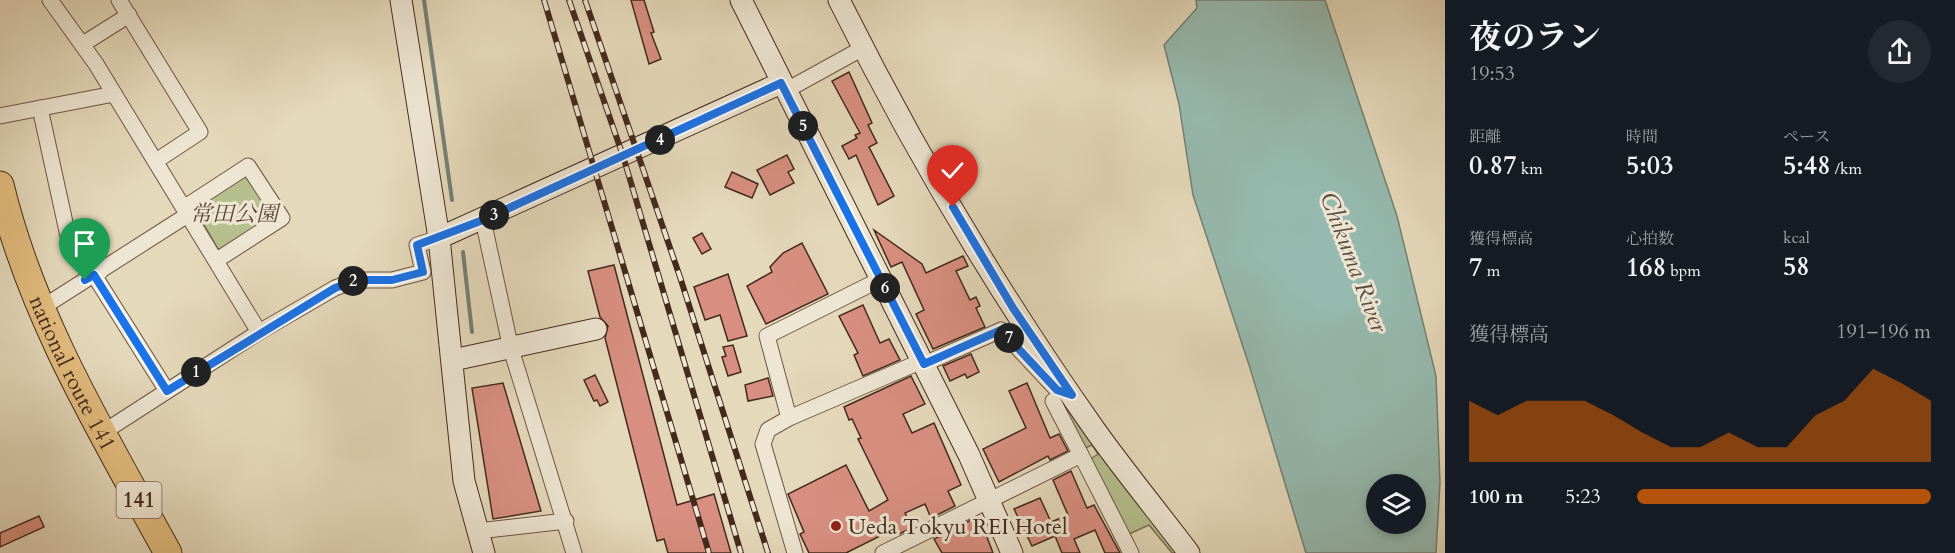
<!DOCTYPE html>
<html lang="ja">
<head>
<meta charset="utf-8">
<style>
  body { margin:0; font-family:Cardo,"Noto Serif JP",serif; background:#242831; color:#f1f3f6; height:100vh; display:flex; flex-direction:column; font-size:22px; white-space:nowrap }
  * { box-sizing:border-box; margin:0 }
  p { font-size:20px; color:#9ea1a6 }
  .icon { flex:none; width:33px; height:33px; fill:none; stroke:currentColor; stroke-width:2; stroke-linecap:round; stroke-linejoin:round }
  .map { position:relative; flex:1; overflow:hidden }
  .details { display:flex; flex-direction:column; background:#171b24; width:510px }
  .details>* { flex:none }
  .buttons { position:absolute; left:1366px; top:474px; display:grid; gap:12px }
  .buttons a { display:grid; place-items:center; width:60px; height:60px; border-radius:50%; background:#171b24; box-shadow:0 3px 9px #0003; font-size:30px }
  .pin { position:absolute; display:grid; place-items:center; width:51px; height:51px; color:#fff; margin:-62px -26px; border-radius:50% 50% 50% 0; rotate:-45deg; box-shadow:0 0 6px #0007 }
  .pin .icon { rotate:45deg }
  .km { position:absolute; width:30px; height:30px; margin:-15px; border-radius:50%; background:#222; color:#fff; font-size:16px; line-height:30px; text-align:center }
  .round { display:grid; place-items:center; flex:none; width:63px; height:63px; border-radius:32px; background:#242831 }
  .head { display:flex; align-items:center; justify-content:space-between; height:102px; padding:0 24px }
  h1 { font-size:33px; font-weight:700; line-height:45px }
  .metrics { display:grid; grid-template-columns:repeat(3,1fr); gap:9px; height:102px; padding:6px 24px }
  .metrics div { display:grid; align-content:center }
  .metrics b { font-size:26px; font-weight:700 }
  .metrics small { font-size:16px; font-weight:400 }
  .metrics p { font-size:16px }
  .chart { height:168px; padding:12px 24px }
  .chart p { display:flex; justify-content:space-between }
  .chart svg { width:100%; height:108px; margin-top:6px; fill:#b45309; opacity:.7 }
  ul { padding:0 24px; list-style:none; font-size:20px }
  li { display:grid; grid-template-columns:96px 72px 1fr; align-items:center; height:45px }
  li i { height:15px; border-radius:8px; background:#b45309 }
  main { display:flex; flex:1; min-height:0 }
  .map>svg:first-child { display:block }
  .green { fill:#b6bf8e; stroke:#7c7456; stroke-width:1.5 }
  .water { fill:#96baaf; stroke:#758075; stroke-width:1.5; fill-rule:evenodd }
  .lines { fill:none; stroke-linecap:round; stroke-linejoin:round }
  .stream { stroke:#758075; stroke-width:4 }
  .building { fill:#d88f81; stroke:#432a1d; stroke-width:1.5 }
  .street-casing { stroke:#6c5644; stroke-width:17 }
  .secondary-casing { stroke:#432a1d; stroke-width:23 }
  .highway-casing { stroke:#432a1d; stroke-width:29 }
  .street { stroke:#eee6d3; stroke-width:15 }
  .secondary { stroke:#eee6d3; stroke-width:21 }
  .highway { stroke:#e2bc7e; stroke-width:27 }
  .rail-casing { stroke:#432a1d; stroke-width:6 }
  .rail { stroke:#eee6d3; stroke-width:4; stroke-dasharray:11; stroke-linecap:butt }
  .route-casing { stroke:#fff; stroke-width:12 }
  .route { stroke:#1a73e8; stroke-width:8 }
  .poi-dot { fill:#8f2418; stroke:#eee6d3; stroke-width:2 }
  .labels { text-anchor:middle; stroke-width:6; stroke-linejoin:round; paint-order:stroke }
  .shield { fill:#eee6d3; stroke:#766254; stroke-width:1.5 }
  .shield-label { font-size:21px; font-weight:bold; fill:#432a1d }
  .park-label { font-size:22px; font-style:italic; fill:#5a4834; stroke:#eee6d3 }
  .street-label { font-size:22px; fill:#432a1d; stroke:#eee6d3 }
  .poi-label { font-size:22px; fill:#432a1d; stroke:#eee6d3; text-anchor:start }
  .water-label { font-size:24px; font-style:italic; fill:#584e42; stroke:#eee6d3 }
</style>
</head>
<body>
<main>
<div class="map">
<svg width="1445" height="553" viewBox="0 0 1445 553">
  <rect width="100%" height="100%" fill="#e5d9bb"/>
  <filter id="stains"><feTurbulence type="fractalNoise" baseFrequency=".00333" numOctaves="4"/><feColorMatrix values="0 0 0 0 .2 0 0 0 0 .09 0 0 0 0 .02 0 0 0 .5 -.17"/></filter>
  <radialGradient id="worn" r=".72"><stop offset=".6" stop-color="#630" stop-opacity="0"/><stop offset="1" stop-color="#630" stop-opacity=".3"/></radialGradient>
  <g class="green">
    <path d="M245,174l29,40 -49,36 -7,-1 -23,-40z"/>
    <path d="M1061,405l14,7 106,141h-9l-23,-28 -22,10 -38,-75 9,-6 -6,-9 -9,4z"/>
  </g>
  <path class="water" d="M1196,0h129l72,216 39,160 4,107 -4,70h-130l-56,-185 -57,-173 -14,-91 -15,-59 33,-37zM1377,484h39v40h-39z"/>
  <g class="lines">
    <g class="stream">
      <path d="M424,0l28,200"/>
      <path d="M463,252l9,80"/>
    </g>
  </g>
  <g class="building">
    <path d="M631,0h13l10,32 -3,1 10,26 -12,5z"/>
    <path d="M849,72l23,51 -4,2 9,18 -8,4 25,49 -16,9 -22,-50 -7,4 -7,-13 15,-8 -2,-3 5,-2 -28,-52z"/>
    <path d="M787,155l7,14 -6,3 6,11 -24,12 -13,-25z"/>
    <path d="M732,172l26,12 -6,14 -27,-11z"/>
    <path d="M874,230l48,34 4,9 37,-17 5,10 -12,5 14,29 6,-3 4,9 -4,2 9,19 -52,22 -17,-35 8,-4 -22,-48 -11,5z"/>
    <path d="M702,233l9,16 -9,5 -9,-16z"/>
    <path d="M802,243l26,51 -62,30 -19,-38 25,-14 -2,-5 13,-14z"/>
    <path d="M614,265l63,240 37,-11 17,59h-63l-4,-14 -7,2 -52,-203 3,-12 -8,-9 -12,-46z"/>
    <path d="M728,274l19,62 -19,5 -8,-26 -15,5 -11,-33z"/>
    <path d="M863,305l17,38 9,-4 11,21 -37,16 -9,-21 4,-2 -19,-37z"/>
    <path d="M733,345l8,27 -13,4 -6,-19 4,-1 -3,-9z"/>
    <path d="M971,354l8,18 -12,6 -2,-4 -15,7 -7,-15z"/>
    <path d="M595,375l13,27 -8,4 -3,-6 -3,1 -10,-21z"/>
    <path d="M911,376l14,28 -22,10 9,19 22,-10 27,62 -13,6 7,15 -24,12 -6,-14 -20,9 7,15 -13,6 -3,-6 -50,25h-37l-9,-19 4,-2 -16,-38 58,-29 23,46 19,-11 -30,-61 3,-1 -9,-19 -3,1 -5,-13z"/>
    <path d="M768,378l5,18 -25,5 -3,-16z"/>
    <path d="M503,383l38,128 -48,8 -21,-131z"/>
    <path d="M1027,383l23,55 9,-4 9,17 -18,9 -2,-4 -49,26 -16,-33 43,-21 -17,-37z"/>
    <path d="M1071,471l16,37 7,-3 26,48h-15l-10,-23 -21,9 6,14h-18l-7,-17 -23,10 -18,-37 26,-11 11,24 17,-7 -15,-35z"/>
    <path d="M39,516l5,11 -44,20v-14z"/>
    <path d="M973,519l5,13 6,-3 9,24h-51l-8,-14z"/>
  </g>
  <g class="lines">
    <g class="street-casing">
      <g id="street">
        <path d="M50,0l46,64 163,268"/>
        <path d="M119,0l81,132 -44,29"/>
        <path d="M83,44l46,-29"/>
        <path d="M785,91l78,-43"/>
        <path d="M40,108l28,128 21,29 11,7"/>
        <path d="M0,116l114,-22"/>
        <path d="M185,207l63,-41 34,52 -65,42"/>
        <path d="M483,220l28,129 63,204"/>
        <path d="M94,275l73,116"/>
        <path d="M40,309l149,-95"/>
        <path d="M924,364l77,-34 56,60 7,2"/>
        <path d="M789,418l133,-57"/>
        <path d="M102,433l157,-101 76,-44 21,-8h36l31,-8 -6,-27 22,-7"/>
        <path d="M1081,455l50,98"/>
        <path d="M478,531l88,-10"/>
        <path d="M795,553l-32,-109 5,-14 21,-12 -22,-82 114,-57"/>
        <path d="M883,553l198,-98 -28,-54"/>
      </g>
    </g>
    <g class="secondary-casing">
      <g id="secondary">
        <path d="M401,0l38,238 25,243 20,72"/>
        <path d="M741,0l228,455 43,98"/>
        <path d="M839,0c74,149 160,294 256,430 30,42 63,82 94,123"/>
        <path d="M439,238l342,-155"/>
        <path d="M453,360l143,-31"/>
      </g>
    </g>
    <g class="highway-casing">
      <g id="highway">
        <path id="s1" d="M0,185c32,133 103,249 168,368"/>
      </g>
    </g>
    <use href="#street" class="street"/>
    <use href="#secondary" class="secondary"/>
    <use href="#highway" class="highway"/>
    <g class="rail-casing">
      <g id="rail">
        <path d="M544,0l165,553"/>
        <path d="M569,0l54,156 118,397"/>
        <path d="M585,0l95,277 88,276"/>
      </g>
    </g>
    <use href="#rail" class="rail"/>
  </g>
  <g class="lines">
    <g class="route-casing">
      <path id="route" d="M85,280l9,-5 73,116 168,-103 21,-8h36l31,-8 -6,-27 66,-25 298,-137 143,281 77,-34 56,60 15,5 -59,-87 -60,-101"/>
    </g>
    <use href="#route" class="route"/>
  </g>
  <circle class="poi-dot" cx="836" cy="526" r="6"/>
  <g class="labels">
    <rect class="shield" x="116.5" y="482" width="45" height="36" rx="4.5"/>
    <g class="shield-label">
      <text x="139" y="507">141</text>
    </g>
    <g class="park-label">
      <text x="234" y="221">常田公園</text>
    </g>
    <g class="street-label">
      <text dy="8" stroke="none"><textPath href="#s1" startOffset="202">national route 141</textPath></text>
    </g>
    <g class="poi-label">
      <text x="848" y="534">Ueda Tokyu REI Hotel</text>
    </g>
    <g class="water-label">
      <text transform="translate(1354 262) rotate(69)" y="8">Chikuma River</text>
    </g>
  </g>
  <rect width="100%" height="100%" filter="url(#stains)"/>
  <rect width="100%" height="100%" fill="url(#worn)"/>
</svg>
<div class="buttons">
<a><svg class="icon" aria-label="layers" viewBox="0 0 24 24"><path d="M12 4l9 5-9 5-9-5zM3 14l9 5 9-5"/></svg></a>
</div>
<div class="pin" style="left:85px;top:280px;background:#1e9e55"><svg class="icon" aria-label="arrive" viewBox="0 0 24 24"><path d="M6 21V4h12l-3 4 3 4H6"/></svg></div>
<div class="pin" style="left:953px;top:207px;background:#d93025"><svg class="icon" aria-label="check" viewBox="0 0 24 24"><path d="M5 12l5 5 9-10"/></svg></div>
<b class="km" style="left:196px;top:372px">1</b>
<b class="km" style="left:353px;top:281px">2</b>
<b class="km" style="left:494px;top:215px">3</b>
<b class="km" style="left:660px;top:140px">4</b>
<b class="km" style="left:803px;top:126px">5</b>
<b class="km" style="left:885px;top:288px">6</b>
<b class="km" style="left:1009px;top:338px">7</b>
</div>
<section class="details">
<div class="head"><div><h1>夜のラン</h1><p>19:53</p></div><a class="round"><svg class="icon" aria-label="share" viewBox="0 0 24 24"><path d="M12 15V3M7 8l5-5 5 5M5 13v7h14v-7"/></svg></a></div>
<div class="metrics">
<div><p>距離</p><b>0.87<small> km</small></b></div>
<div><p>時間</p><b>5:03</b></div>
<div><p>ペース</p><b>5:48<small> /km</small></b></div>
</div>
<div class="metrics">
<div><p>獲得標高</p><b>7<small> m</small></b></div>
<div><p>心拍数</p><b>168<small> bpm</small></b></div>
<div><p>kcal</p><b>58</b></div>
</div>
<div class="chart"><p><span>獲得標高</span>191–196 m</p>
<svg viewBox="0 0 160 44" preserveAspectRatio="none"><path d="M0 44V19L10 25L20 19L30 19L40 19L50 25L60 32L70 38L80 38L90 32L100 38L110 38L120 25L130 19L140 6L150 12L160 19V44z"/></svg>
</div>
<ul>
<li><b>100 m</b>5:23<i style="width:100%"></i></li>
</ul>
</section>
</main>
</body>
</html>
